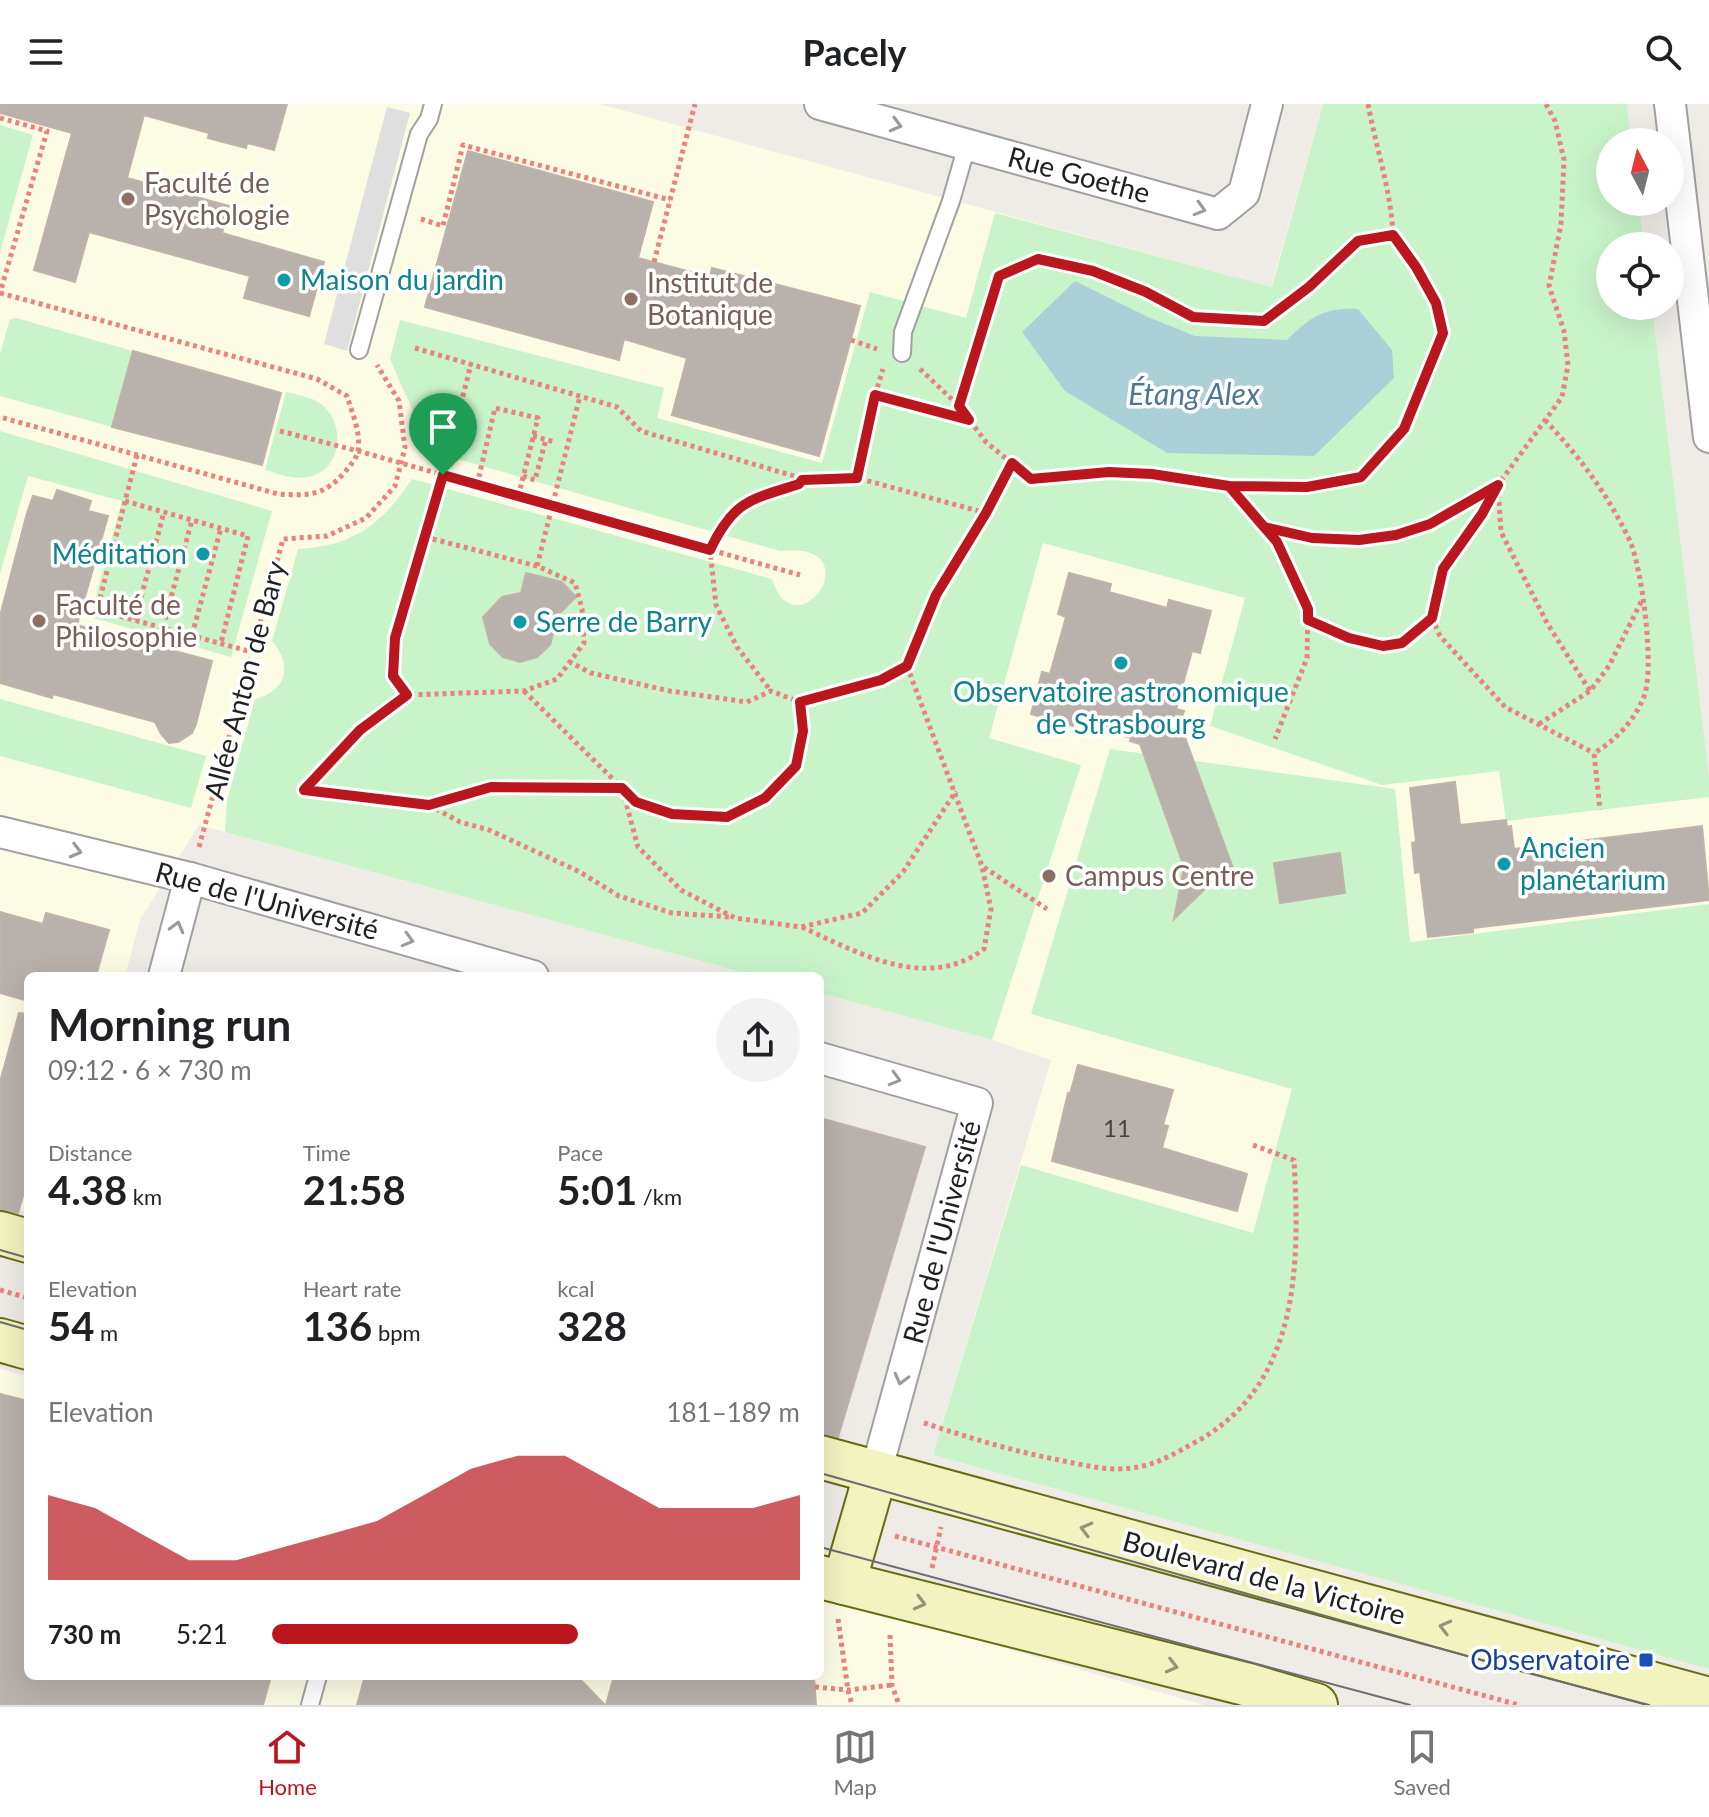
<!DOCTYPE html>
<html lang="en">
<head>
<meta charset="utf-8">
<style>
  body { margin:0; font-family:Lato,sans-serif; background:#f2f2f2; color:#202124; height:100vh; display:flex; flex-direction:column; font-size:30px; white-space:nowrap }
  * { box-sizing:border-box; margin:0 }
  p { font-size:26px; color:#757577 }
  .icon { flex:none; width:44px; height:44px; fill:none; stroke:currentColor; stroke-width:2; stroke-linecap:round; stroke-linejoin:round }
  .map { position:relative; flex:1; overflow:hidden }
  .panel { position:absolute; left:24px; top:868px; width:800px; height:708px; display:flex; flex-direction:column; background:#fff; border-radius:12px; box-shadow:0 8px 32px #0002 }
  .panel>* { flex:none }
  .needle { width:52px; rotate:353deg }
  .controls { position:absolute; left:1596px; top:24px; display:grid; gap:16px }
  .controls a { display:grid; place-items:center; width:88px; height:88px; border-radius:50%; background:#fff; box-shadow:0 8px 32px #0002; font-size:40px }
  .pin { position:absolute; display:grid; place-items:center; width:68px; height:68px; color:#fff; margin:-82px -34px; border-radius:50% 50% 50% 0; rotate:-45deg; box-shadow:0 0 8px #0007 }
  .pin .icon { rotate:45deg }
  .round { display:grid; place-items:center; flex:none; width:84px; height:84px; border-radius:42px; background:#f2f2f2 }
  .summary { display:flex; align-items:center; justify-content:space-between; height:136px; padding:0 24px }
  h1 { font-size:44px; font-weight:700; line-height:60px }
  .figures { display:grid; grid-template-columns:repeat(3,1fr); gap:12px; height:136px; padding:8px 24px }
  .figures div { display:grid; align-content:center }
  .figures b { font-size:40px; font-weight:700 }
  .figures small { font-size:22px; font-weight:400 }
  .figures p { font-size:22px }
  .chart { height:224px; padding:16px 24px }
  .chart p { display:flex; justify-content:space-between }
  .chart svg { width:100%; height:144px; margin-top:8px; fill:#b9161d; opacity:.7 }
  ul { padding:0 24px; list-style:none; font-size:26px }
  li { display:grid; grid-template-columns:128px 96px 1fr; align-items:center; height:60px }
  li i { height:20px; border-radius:10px; background:#b9161d }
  header { display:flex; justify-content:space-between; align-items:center; height:104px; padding:0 24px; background:#fff; font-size:36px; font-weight:700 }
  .tab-bar { display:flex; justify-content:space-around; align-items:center; height:112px; border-top:2px solid #e0e0e0; background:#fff; font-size:22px; color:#757577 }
  .tab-bar a { display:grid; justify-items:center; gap:4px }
  .tab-bar .on { color:#b9161d }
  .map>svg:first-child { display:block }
  .education { fill:#fcfbe3 }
  .park { fill:#c9f4ca }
  .parking { fill:#dfdfdf }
  .water { fill:#acd0d8 }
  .building { fill:#b8b1ac; stroke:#bfb3aa; stroke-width:2 }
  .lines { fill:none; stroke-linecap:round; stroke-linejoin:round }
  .lane-casing { stroke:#a0a0a0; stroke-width:20 }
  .street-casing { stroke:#a0a0a0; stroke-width:34 }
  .secondary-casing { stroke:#666c11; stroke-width:46 }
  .path { stroke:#eb827b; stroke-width:5; stroke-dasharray:4 4; stroke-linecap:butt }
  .lane { stroke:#fff; stroke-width:16 }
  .street { stroke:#fff; stroke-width:30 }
  .secondary { stroke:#f3f3c0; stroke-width:42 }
  .tram { stroke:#6d6d6d; stroke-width:2 }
  .oneway { stroke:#9a9a9a }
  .oneway2 { stroke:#949478 }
  .route-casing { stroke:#fff; stroke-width:16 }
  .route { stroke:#b9161d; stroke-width:10 }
  .education-dot { fill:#8d6e63; stroke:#fff; stroke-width:3 }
  .culture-dot { fill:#0f9aa8; stroke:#fff; stroke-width:3 }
  .transit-dot { fill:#1a4fb4; stroke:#fff; stroke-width:3 }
  .labels { text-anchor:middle; stroke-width:7; stroke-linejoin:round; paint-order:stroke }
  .number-label { font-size:24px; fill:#454442 }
  .street-label { font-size:28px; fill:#1f1f1f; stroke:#fff }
  .education-label { font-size:28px; fill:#785e54; stroke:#fff; text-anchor:start }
  .culture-label { font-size:28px; fill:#0d838f; stroke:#fff; text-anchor:start }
  .transit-label { font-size:28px; fill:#164399; stroke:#fff; text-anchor:end }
  .water-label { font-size:30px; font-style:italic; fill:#4e7696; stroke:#fff }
</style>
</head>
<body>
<header><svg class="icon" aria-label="menu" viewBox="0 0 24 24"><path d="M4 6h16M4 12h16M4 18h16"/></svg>Pacely<svg class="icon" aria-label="search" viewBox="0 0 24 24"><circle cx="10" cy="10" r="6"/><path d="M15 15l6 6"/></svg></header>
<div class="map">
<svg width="1709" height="1601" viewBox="0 0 1709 1601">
  <rect width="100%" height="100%" fill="#efece7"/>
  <g class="education">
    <path d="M0,0h599l672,183 52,-183h304l4,38h-21v60h29l5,44h-34v60h42l57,470v893l-776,-214 118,-395 -59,-20 -172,-47v-17h-64l-557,-151 -59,95 -15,56h-97v236l-28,-8z"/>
    <path d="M0,1265l28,7v300h792v-81l384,110h-1204z"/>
  </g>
  <g class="park">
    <path d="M1323,0h304l4,38h-21v60h29l5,44h-34v60h42l57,470v21l-203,24 -7,-50 -117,14 -172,-59 35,-128 -202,-55 -54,195 92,27 -89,275 -172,-47v-17h-64l-531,-144 2,-31 28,-102c32,-8 38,-34 17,-58l26,-92c56,-3 84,-25 114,-70l360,100c24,76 103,-39 8,-28l-361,-103 -2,-27 -27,-62 10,-39 264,68 -7,30 165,45 48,-171 96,26 29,-105 277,74z"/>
    <path d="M0,21l33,10 -33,117z"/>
    <path d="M16,214l117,33 -21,76 -112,-31v-42l10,-35z"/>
    <path d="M286,288c11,3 26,5 35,12 25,19 22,67 -13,73 -16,3 -28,-3 -43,-7z"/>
    <path d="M0,327l272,80 -41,146 -141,-40 32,-116 -94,-25 -28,98z"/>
    <path d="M0,595l206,57 -15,52 -191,-52z"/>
    <path d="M1110,645l285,40 15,153 299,-38v765l-776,-214 88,-290 232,68 39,-144 -261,-75z"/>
  </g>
  <path class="parking" d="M387,3l23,6 -63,238 -23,-7z"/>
  <path class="water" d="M1075,177l73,36 47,19 92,4c23,-23 38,-33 71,-31l34,41 2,28 -80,78 -147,-3 -102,-62 -43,-59z"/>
  <g class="building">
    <path d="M0,0h287l-13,46 -27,-7 -1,5 -38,-10 1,-5 -65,-18 -17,63 102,28 -7,27 102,29 -15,54 -65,-18 6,-22 -161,-44 -14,50 -41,-12 38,-137 -72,-20z"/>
    <path d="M468,47l185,51 -15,56 72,19 2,-9 148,38 -41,150 -147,-41 15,-57 -63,-19 -5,21 -194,-53z"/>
    <path d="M133,247l148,42 -19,72 -150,-38z"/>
    <path d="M57,386l34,11 -3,10 20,5 -31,109 135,36 -16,63 -4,9 -14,9 -9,1 -8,-9 -6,-12 -102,-28 -1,4 -52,-15v-67l27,-103 6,-17 20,5z"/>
    <path d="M526,469l36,9 14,15 -27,27 6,2 -5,19 -13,12 -17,5 -17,-5 -13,-13 -7,-27 19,-20 19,-4z"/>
    <path d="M1069,469l42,11 -2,8 58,16 2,-8 42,11 -11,42 -8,-2 -16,58 8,2 -4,13 57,155 -26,4 -37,36 10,-52 -44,-123 -10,-3 1,-3 -57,-16 -1,4 -42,-12 11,-42 8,2 16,-57 -8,-3z"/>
    <path d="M1455,678l5,43 46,-5 1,7 4,-1 3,23 188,-23 7,74 -236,28v4l-45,5 -8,-65 -5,1 -3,-30 4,-1 -6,-54z"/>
    <path d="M1340,749l5,40 -65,10 -6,-40z"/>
    <path d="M0,808l43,12 3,-11 63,17 -13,46h-68v25l-28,-8z"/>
    <path d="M19,909l9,1v165l-10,34 -18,-3v-128z"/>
    <path d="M1078,961l95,25 -10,35 5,1 -6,22 85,26 -10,37 -185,-50 16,-68 2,1z"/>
    <path d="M820,1014l105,29 -87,290 -18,-3z"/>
    <path d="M0,1290l28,7v275h243l-8,29h-263z"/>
    <path d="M365,1572h212l28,29h-248z"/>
    <path d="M614,1572h200l2,29h-210z"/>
  </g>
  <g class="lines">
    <g class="lane-casing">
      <g id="lane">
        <path d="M359,246l60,-216 10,-15 4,-15"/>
        <path d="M902,249l1,-21 48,-131 16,-56"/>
        <path d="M310,1601l8,-29"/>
      </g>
    </g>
    <g class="street-casing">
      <g id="street">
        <path d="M820,0l398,110 26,-21 23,-89"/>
        <path d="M1670,0l39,333"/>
        <path d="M0,728l190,46 343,98"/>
        <path d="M164,872l26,-98"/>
        <path d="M820,954l157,45 -101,369"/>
      </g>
    </g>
    <g class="secondary-casing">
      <g id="secondary">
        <path d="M0,1129l28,8"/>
        <path d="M0,1236l28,8"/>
        <path d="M820,1353l889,242"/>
        <path d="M820,1473l425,107 71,21"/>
        <path d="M844,1479l32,-111"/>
      </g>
    </g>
    <g class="path">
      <path d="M1368,0c8,44 23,86 25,131"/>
      <path d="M1546,0l9,17 9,39 -3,64 -12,62 15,45 4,34 -6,32 -64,88 -16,29 -39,55 -11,49 8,18 65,71 89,46"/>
      <path d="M0,14l47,13 -47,162"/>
      <path d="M421,115l22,7 20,-81 207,55"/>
      <path d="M654,158l41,-158"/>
      <path d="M0,189l317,86 30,17c5,17 14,36 11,55 -2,9 -8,14 -13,21 -21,24 -37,24 -67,22l-278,-77"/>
      <path d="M851,236l26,9"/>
      <path d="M415,244l202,59 24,24 163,48 -5,5 -47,16 -20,12 -22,38 6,55 21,42 34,44"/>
      <path d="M920,265l39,37 27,36 45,37 78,-7 43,2 63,11 92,2 54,-10 43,-48 39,-96 -7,-30 -20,-36 -23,-32 -35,6 -49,46 -45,34 -71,-4 -47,-25 -53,-21 -55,-12 -39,17 -40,130"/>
      <path d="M875,291l8,-26"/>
      <path d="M968,316l-93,-25 -18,83 129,35 26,-50"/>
      <path d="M1545,316c36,39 62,73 85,121 12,28 26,131 13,158 -10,23 -28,42 -49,54l6,57"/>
      <path d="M280,327l78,20 442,124"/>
      <path d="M533,332l22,6"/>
      <path d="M137,351l-40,155 155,42"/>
      <path d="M523,372l12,4 11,-41"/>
      <path d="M803,376l54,-2"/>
      <path d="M477,381l18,-77 43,10 -20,79"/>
      <path d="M1498,382l3,46 46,91 43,68"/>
      <path d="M1229,383l48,55 31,67 -1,49 -32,81"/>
      <path d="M125,397l123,35 -27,107"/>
      <path d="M1265,423c55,12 108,19 162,-2 21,-9 49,-28 70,-39"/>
      <path d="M425,433l112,29 38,17 7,26 2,34 -27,36 -33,12 -117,4 -14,-19 2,-38 48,-163 28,-111"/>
      <path d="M537,462l43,-170"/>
      <path d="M135,516l29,-108"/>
      <path d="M1308,516c23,10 70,36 95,22 10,-5 20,-17 29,-24"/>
      <path d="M163,523l29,-107"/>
      <path d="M192,531l29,-107"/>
      <path d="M907,562l75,200 65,43"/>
      <path d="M524,587l112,111 36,12 55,3 38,-19 31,-32 7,-35 -3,-29 -29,-11 -24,11 -77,-11 -79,-18 -21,-11"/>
      <path d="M407,591l-47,35 -56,60 125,15 62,-18 131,1 16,59 43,43 54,28 66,9 61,-14 41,-41 53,-81"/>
      <path d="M800,598l81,-22 26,-14 29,-71 50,-82"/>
      <path d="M1539,620l51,-33 19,-25 33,-66"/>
      <path d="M429,701l31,17 29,8 91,42 39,24 53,17 58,4"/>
      <path d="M199,743l84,-308 44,-3 39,-18 29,-32 10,-38 -6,-47 -22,-36"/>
      <path d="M802,823c56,26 125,65 182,22l7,-40 -9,-42"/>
      <path d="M0,1186l28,8"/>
      <path d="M924,1319c46,15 92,29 140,38 18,4 37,8 54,8 32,-1 47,-10 74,-25 108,-56 108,-178 102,-284l-44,-16"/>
      <path d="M895,1432l624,169"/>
      <path d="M932,1464l9,-41"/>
      <path d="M838,1515l10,71 4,15"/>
      <path d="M890,1531l2,50 7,20"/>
      <path d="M815,1583l33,3 44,-5"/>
    </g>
    <use href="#lane" class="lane"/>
    <use href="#street" class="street"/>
    <use href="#secondary" class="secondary"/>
    <g class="tram">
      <path d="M0,1146l28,8"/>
      <path d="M0,1218l28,8"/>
      <path d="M820,1369l700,198 129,34"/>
      <path d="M820,1443l590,158"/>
    </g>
  </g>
  <defs><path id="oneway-chevron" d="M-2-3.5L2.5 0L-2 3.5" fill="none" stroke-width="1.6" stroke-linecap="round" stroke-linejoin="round" transform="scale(2)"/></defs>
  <g class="oneway">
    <use href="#oneway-chevron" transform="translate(896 21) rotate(15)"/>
    <use href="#oneway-chevron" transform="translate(1200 105) rotate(16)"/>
    <use href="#oneway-chevron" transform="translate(76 747) rotate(14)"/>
    <use href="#oneway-chevron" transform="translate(177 823) rotate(-75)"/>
    <use href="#oneway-chevron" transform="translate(408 836) rotate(16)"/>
    <use href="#oneway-chevron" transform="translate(895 975) rotate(16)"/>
    <use href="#oneway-chevron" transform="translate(901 1275) rotate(105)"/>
  </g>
  <g class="oneway2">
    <use href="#oneway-chevron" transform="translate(1086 1425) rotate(-165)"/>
    <use href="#oneway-chevron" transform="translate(920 1499) rotate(15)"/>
    <use href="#oneway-chevron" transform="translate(1445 1523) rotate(-165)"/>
    <use href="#oneway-chevron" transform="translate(1172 1562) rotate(14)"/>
  </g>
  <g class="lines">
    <g class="route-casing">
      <path id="route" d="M443,371l-48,163 -2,38 14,19 -47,35 -56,60 125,15 62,-18 131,1 14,14 36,12 55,3 38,-19 31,-32 7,-35 -3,-29 81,-22 26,-14 29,-71 50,-82 26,-50 19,16 78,-7 43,2 77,12 48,56 31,67v11l41,18 34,8 19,-3 30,-25 11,-49 39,-55 16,-29 -68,39 -34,11 -37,5 -47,-2 -48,-11 -35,-41 78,1 54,-10 43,-48 39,-96 -7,-30 -20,-36 -23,-32 -35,6 -49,46 -45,34 -71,-4 -47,-25 -53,-21 -55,-12 -39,17 -40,130 10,14 -94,-25 -18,83 -55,2 -3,4c-49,16 -65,16 -89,66l-267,-75"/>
    </g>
    <use href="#route" class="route"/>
  </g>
  <g class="education-dot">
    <circle cx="128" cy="95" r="8"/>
    <circle cx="631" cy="195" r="8"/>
    <circle cx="39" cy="517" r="8"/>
    <circle cx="1049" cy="772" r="8"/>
  </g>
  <g class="culture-dot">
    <circle cx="284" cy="176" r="8"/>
    <circle cx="203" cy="450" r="8"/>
    <circle cx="520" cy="518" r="8"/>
    <circle cx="1121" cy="559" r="8"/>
    <circle cx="1504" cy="760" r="8"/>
  </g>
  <rect class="transit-dot" x="1638" y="1548" width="16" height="16" rx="4"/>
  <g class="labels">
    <g class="number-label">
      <text x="1117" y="1033">11</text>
    </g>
    <g class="street-label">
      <text transform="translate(1079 71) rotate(15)" y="10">Rue Goethe</text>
      <text transform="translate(245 576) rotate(-75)" y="10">Allée Anton de Bary</text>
      <text transform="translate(267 797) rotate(15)" y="10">Rue de l'Université</text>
      <text transform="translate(942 1128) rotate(-75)" y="10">Rue de l'Université</text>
      <text transform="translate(1264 1474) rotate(15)" y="10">Boulevard de la Victoire</text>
    </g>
    <g class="education-label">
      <text x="144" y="89">Faculté de<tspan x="144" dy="32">Psychologie</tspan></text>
      <text x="647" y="189">Institut de<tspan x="647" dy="32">Botanique</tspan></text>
      <text x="55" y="511">Faculté de<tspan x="55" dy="32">Philosophie</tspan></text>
      <text x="1065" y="782">Campus Centre</text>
    </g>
    <g class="culture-label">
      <text x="300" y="186">Maison du jardin</text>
      <text x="187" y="460" text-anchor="end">Méditation</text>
      <text x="536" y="528">Serre de Barry</text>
      <text x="1121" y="598" text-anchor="middle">Observatoire astronomique<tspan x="1121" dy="32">de Strasbourg</tspan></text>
      <text x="1520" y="754">Ancien<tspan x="1520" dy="32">planétarium</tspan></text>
    </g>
    <g class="transit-label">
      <text x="1630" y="1566">Observatoire</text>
    </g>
    <g class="water-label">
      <text x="1194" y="301">Étang Alex</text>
    </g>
  </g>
</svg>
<div class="controls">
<a><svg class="needle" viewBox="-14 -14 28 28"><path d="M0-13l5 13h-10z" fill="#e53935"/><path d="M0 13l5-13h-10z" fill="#757577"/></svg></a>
<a><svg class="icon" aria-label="locate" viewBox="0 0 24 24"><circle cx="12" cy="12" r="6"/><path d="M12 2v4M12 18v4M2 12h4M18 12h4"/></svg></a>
</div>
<div class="pin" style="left:443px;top:371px;background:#1e9e55"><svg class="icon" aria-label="arrive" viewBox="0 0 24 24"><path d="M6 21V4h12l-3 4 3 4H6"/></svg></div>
<section class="panel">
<div class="summary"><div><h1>Morning run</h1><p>09:12 · 6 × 730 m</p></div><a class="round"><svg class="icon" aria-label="share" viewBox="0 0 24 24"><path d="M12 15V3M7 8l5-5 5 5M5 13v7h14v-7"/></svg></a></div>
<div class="figures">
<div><p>Distance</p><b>4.38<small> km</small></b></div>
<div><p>Time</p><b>21:58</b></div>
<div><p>Pace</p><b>5:01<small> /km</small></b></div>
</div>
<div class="figures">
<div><p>Elevation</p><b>54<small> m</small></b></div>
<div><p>Heart rate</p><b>136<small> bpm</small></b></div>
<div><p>kcal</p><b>328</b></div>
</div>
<div class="chart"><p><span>Elevation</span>181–189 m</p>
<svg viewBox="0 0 160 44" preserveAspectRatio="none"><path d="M0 44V18L10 22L20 30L30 38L40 38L50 34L60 30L70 26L80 18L90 10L100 6L110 6L120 14L130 22L140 22L150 22L160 18V44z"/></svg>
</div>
<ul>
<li><b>730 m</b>5:21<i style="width:58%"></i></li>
</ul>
</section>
</div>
<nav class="tab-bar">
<a class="on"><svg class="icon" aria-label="home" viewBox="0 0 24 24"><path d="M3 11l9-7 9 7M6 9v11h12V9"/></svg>Home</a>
<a><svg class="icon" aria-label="map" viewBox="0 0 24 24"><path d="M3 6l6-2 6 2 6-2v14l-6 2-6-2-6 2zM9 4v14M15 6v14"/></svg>Map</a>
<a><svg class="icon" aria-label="saved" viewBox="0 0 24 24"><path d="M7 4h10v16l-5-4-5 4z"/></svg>Saved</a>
</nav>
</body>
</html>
